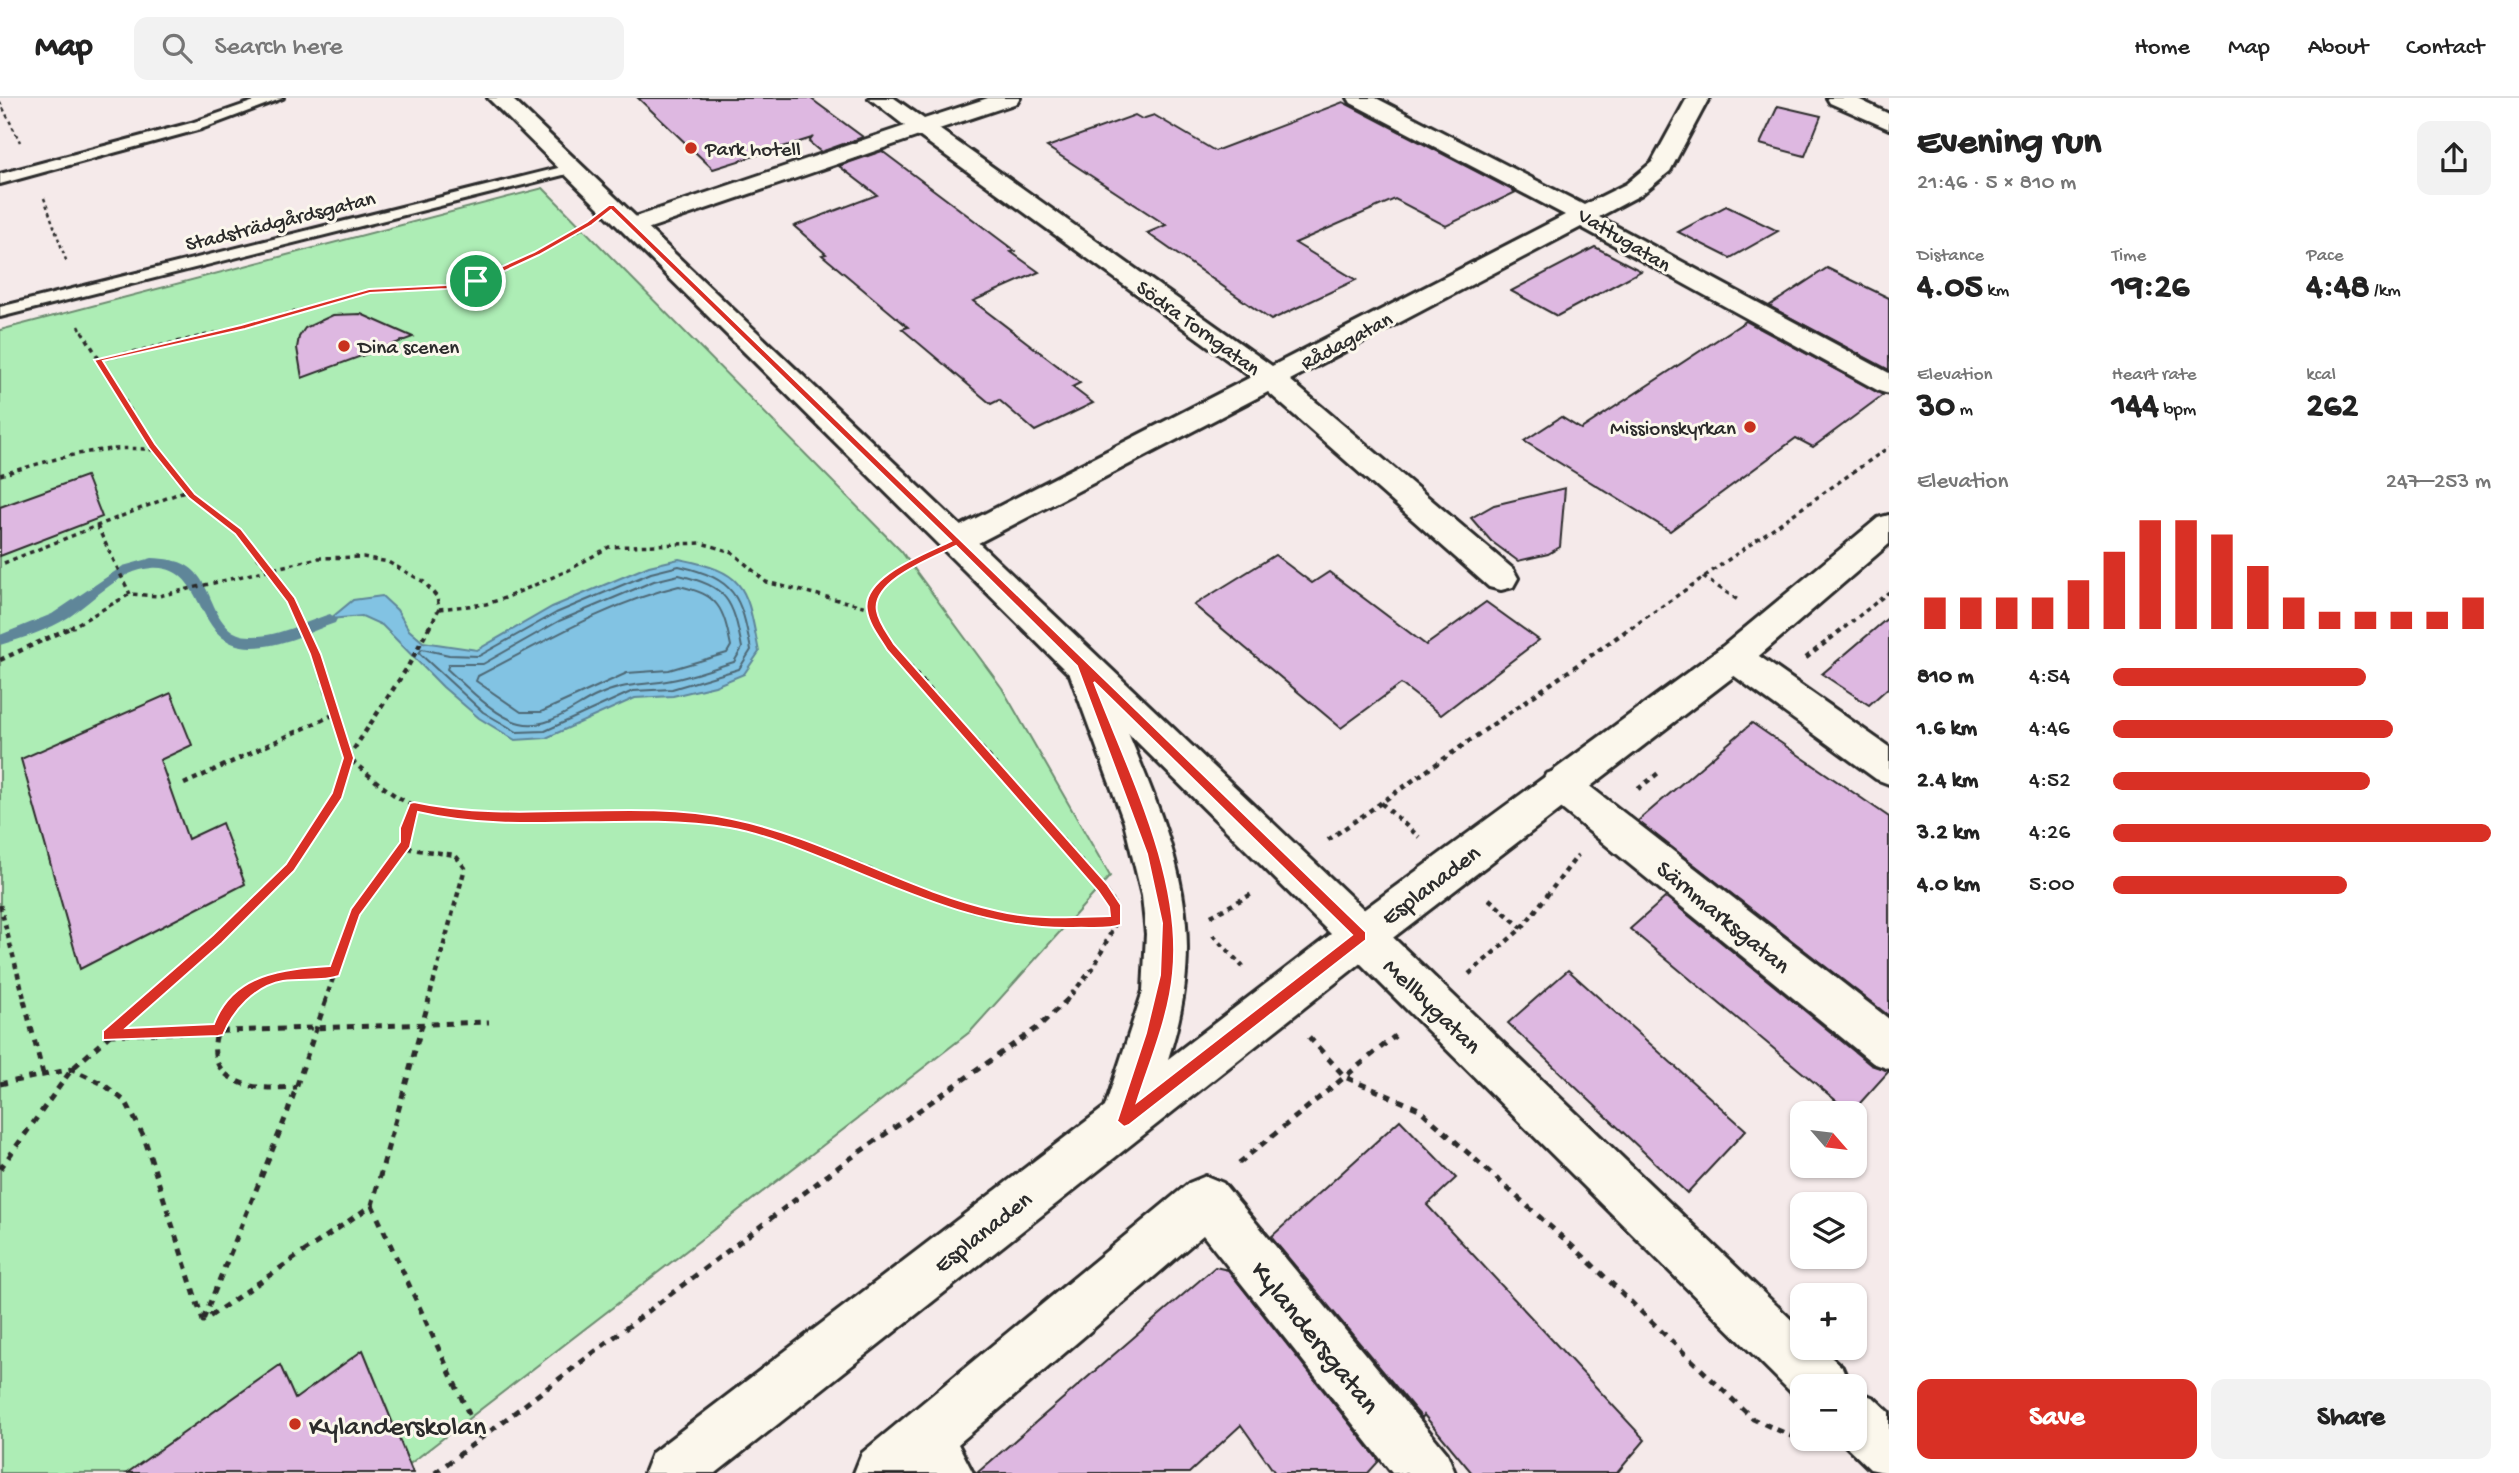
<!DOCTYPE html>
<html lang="en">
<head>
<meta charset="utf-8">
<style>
  body { margin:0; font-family:"Gochi Hand",sans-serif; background:#f2f2f2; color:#222; height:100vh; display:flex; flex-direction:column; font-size:26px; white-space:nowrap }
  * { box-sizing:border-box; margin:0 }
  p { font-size:23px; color:#767676 }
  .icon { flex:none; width:38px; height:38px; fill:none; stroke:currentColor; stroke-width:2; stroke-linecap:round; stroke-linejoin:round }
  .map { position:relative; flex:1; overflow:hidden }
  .panel { display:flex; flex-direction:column; background:#fff; width:630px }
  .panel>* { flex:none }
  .needle { width:46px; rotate:118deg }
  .fabs { position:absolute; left:1790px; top:1003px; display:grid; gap:14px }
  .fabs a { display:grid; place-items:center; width:77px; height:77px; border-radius:14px; background:#fff; box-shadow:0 2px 5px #0004; font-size:35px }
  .pin { position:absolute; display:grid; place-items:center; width:60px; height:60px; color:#fff; margin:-30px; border:4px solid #fff; border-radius:50%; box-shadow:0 2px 7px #0007 }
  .round { display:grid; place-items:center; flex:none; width:74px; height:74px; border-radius:14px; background:#f2f2f2 }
  .overview { display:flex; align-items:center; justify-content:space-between; height:119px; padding:0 28px }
  h1 { font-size:38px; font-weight:800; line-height:52px }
  .figures { display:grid; grid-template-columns:repeat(3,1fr); gap:10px; height:119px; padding:7px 28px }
  .figures div { display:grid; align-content:center }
  .figures b { font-size:35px; font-weight:800 }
  .figures small { font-size:19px; font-weight:400 }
  .figures p { font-size:19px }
  .chart { height:196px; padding:14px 28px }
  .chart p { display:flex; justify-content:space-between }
  .chart svg { width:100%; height:126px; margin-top:7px; stroke:#d93025; stroke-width:6 }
  .cta { display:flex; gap:14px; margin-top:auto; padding:14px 28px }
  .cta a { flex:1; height:80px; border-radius:14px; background:#d93025; color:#fff; font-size:28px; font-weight:800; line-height:80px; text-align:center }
  .cta a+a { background:#f2f2f2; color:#222 }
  ul { padding:0 28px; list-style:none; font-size:23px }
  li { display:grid; grid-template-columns:112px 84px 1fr; align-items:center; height:52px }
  li i { height:18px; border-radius:9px; background:#d93025 }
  header { display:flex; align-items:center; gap:42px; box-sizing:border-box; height:98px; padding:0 35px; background:#fff; border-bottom:2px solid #e0e0e0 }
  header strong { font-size:33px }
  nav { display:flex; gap:38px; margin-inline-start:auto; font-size:24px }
  .search { width:490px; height:63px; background:#f2f2f2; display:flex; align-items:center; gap:18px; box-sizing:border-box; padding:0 24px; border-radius:14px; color:#767676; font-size:26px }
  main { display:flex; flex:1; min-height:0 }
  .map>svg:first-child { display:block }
  .green { fill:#adedb5; stroke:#6c8c70; stroke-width:2 }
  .water { fill:#82c3e3; stroke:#5f8699; stroke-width:2 }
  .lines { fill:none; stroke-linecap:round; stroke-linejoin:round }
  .shore { stroke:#4e6875; stroke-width:2 }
  .stream { fill:#5f8699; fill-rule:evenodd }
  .building { fill:#deb8e1; stroke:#2b2b2b; stroke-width:2 }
  .service-casing { stroke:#2b2b2b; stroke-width:6 }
  .minor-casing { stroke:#2b2b2b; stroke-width:6 }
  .tertiary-casing { stroke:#2b2b2b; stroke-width:6 }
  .secondary-casing { stroke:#2b2b2b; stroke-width:6 }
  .path-far3 { stroke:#2b2b2b; stroke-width:2.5; stroke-dasharray:3.5 3.5; stroke-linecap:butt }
  .path-far2 { stroke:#2b2b2b; stroke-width:3.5; stroke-dasharray:4.5 4.5; stroke-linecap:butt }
  .path-far1 { stroke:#2b2b2b; stroke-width:4.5; stroke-dasharray:5 5; stroke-linecap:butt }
  .path { stroke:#2b2b2b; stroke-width:5; stroke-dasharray:7 7; stroke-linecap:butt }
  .service { fill:#fbf7ec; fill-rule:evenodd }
  .minor { fill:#fbf7ec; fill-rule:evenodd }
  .tertiary { fill:#fbf7ec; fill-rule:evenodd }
  .secondary { fill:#fbf7ec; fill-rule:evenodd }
  .route { fill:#d93025; stroke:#fff; stroke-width:2; fill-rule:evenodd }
  .poi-dot { fill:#c8321e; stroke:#fbf7ec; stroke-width:2.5 }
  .labels { text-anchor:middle; stroke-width:6; stroke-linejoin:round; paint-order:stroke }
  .far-poi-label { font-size:21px; fill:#2b2b2b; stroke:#fbf7ec; text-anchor:start }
  .far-street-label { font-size:21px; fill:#2b2b2b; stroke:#fbf7ec }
  .street-label { font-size:24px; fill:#2b2b2b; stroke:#fbf7ec }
  .near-street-label { font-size:28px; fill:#2b2b2b; stroke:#fbf7ec }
  .near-poi-label { font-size:28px; fill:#2b2b2b; stroke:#fbf7ec; text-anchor:start }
</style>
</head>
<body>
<header>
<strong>Map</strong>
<div class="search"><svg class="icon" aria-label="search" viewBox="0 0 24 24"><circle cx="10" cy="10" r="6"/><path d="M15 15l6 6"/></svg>Search here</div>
<nav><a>Home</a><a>Map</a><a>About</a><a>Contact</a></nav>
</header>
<main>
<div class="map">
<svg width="1889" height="1375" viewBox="0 0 1889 1375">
  <rect width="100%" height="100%" fill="#f5eaea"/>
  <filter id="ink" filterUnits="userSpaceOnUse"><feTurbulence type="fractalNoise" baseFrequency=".0143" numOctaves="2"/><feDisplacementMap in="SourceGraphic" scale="14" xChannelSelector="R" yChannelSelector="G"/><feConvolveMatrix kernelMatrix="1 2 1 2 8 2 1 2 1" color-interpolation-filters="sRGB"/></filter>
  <g filter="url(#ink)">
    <path class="green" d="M543,90l358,363 101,137 108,188 -139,155 -573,442h-398v-1143z"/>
    <path class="water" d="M679,461c69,14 67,28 80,93l-15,22 -29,12 -42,10 -38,2 -89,40 -31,2 -36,-22 -36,-31 -61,-62 -20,-9 -32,3 23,-19 29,-4 15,14 12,20 14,12 54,8 75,-43 97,-41z"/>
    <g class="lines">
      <g class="shore">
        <path d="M679,468c56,13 62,29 72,84l-12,19 -67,20 -39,2 -88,40 -28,1 -34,-20 -64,-59 3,-4 27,6 30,1 77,-43 95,-40z"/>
        <path d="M679,477c49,12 54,25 63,73l-8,14c-20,6 -41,14 -62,18 -30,6 -48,2 -78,17 -22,11 -47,33 -74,26 -25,-6 -54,-37 -73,-54l2,-5h34l76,-43 95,-40z"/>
        <path d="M679,488c40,9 44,21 52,60l-4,7 -58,17 -42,3 -86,39h-20l-45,-31 2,-5c64,-33 130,-73 201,-90z"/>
      </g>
      <path class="stream" d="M152,460c13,1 25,1 37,9 27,18 22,69 62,69 28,1 53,-14 79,-22l7,5 -2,4c-26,9 -54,24 -82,24 -62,1 -44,-83 -101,-79 -32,2 -58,32 -83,49 -21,13 -45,21 -69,28v-10l52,-21 71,-48z"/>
    </g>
    <g class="building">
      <path d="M638,0h172l53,39 -42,15 -12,-10 3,-4 -99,31z"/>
      <path d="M1343,4l173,90 -70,34 -51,-27 -100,44 61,37 -85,40 -124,-87 19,-8 -119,-78 88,-32 7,4 12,-4 61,36z"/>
      <path d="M1778,8l43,10 -16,40 -45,-12z"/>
      <path d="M882,53l133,100 -4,1 28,20 -66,29 107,82 -8,4 21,16 -58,28 -36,-31 -8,4 -89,-75 6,-2 -86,-72 4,-1 -32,-28 83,-31 -38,-29z"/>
      <path d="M1726,108l52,25 -48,27 -52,-26z"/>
      <path d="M1595,149l46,24 -84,45 -46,-25z"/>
      <path d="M1827,170l62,30v72l-120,-64z"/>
      <path d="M361,216l52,23 -111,41 -5,-30 2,-11 6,-9 28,-13z"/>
      <path d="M1746,223l137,74 -70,52 -17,-9 -126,93 -146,-90 37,-24 20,12z"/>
      <path d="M86,378l16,41 -102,39v-49z"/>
      <path d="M1565,390l-5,59 -12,7 -30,7 -27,-20 -20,-23 23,-13z"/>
      <path d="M1275,457l37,28 17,-11 97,73 60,-43 53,38 -98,75 -40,-31 -60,44 -147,-123z"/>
      <path d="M1889,519v70l-20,18 -47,-31z"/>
      <path d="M171,595l21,52 -32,15 28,79 34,-16 23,61 -165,85 -59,-210z"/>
      <path d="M1752,625l137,94v199l-251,-195z"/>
      <path d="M1666,799l205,168 18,6 -38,42 -221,-184z"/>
      <path d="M1568,872l178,160 -59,63 -179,-170z"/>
      <path d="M1400,1022l56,58 -29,27 218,235 -28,33h-145l-48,-58 -2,3 -151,-181z"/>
      <path d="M1215,1169l13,3 151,191 -11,12h-93l-34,-48 -52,48h-212z"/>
      <path d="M363,1252l50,123h-286l153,-108 15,34z"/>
    </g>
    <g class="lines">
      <g class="service-casing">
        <g id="service">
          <path d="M263,0h20l-82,31 -201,55v-10l191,-51z"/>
          <path d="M570,67l7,4 -2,3 -575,145v-10z"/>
        </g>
      </g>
      <g class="minor-casing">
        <g id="minor">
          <path d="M869,0h25l30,21 64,-21h32l-3,5 -78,26 333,237 293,-151 -214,-112 -3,-5h28l208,107 42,-21 26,-22 35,-64h22l-39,73 -28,23 -43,23 290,156v21l-10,-3 -298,-164 -291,153 223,189 5,9 -5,9 -12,3 -12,-3 -221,-195 -311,162 -12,-4 -4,-8 4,-8 306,-157 -332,-241 -278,95h-18l-3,-5 3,-5 282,-95z"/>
          <path d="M1827,0h29l33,16v15l-59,-26z"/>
          <path d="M1734,545l12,4 143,100v37l-13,-5 -154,-112 -6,-10 6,-10z"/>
          <path d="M1560,671l14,5 315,245v50l-16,-6 -327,-267 -5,-11 5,-11z"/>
          <path d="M1362,819l15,5 425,408v18h19l21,19 8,19h-48v17l-455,-453 -6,-14 6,-14z"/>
          <path d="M1206,1078l17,7 224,270 8,20h-63l-189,-238 -245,209 15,29h-119l8,-20 327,-270z"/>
          <path d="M1855,1292l19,8 15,14v61l-19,-4 -32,-31h17z"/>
        </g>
      </g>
      <g class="tertiary-casing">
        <path id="tertiary" d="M1889,417v29l-143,123 -369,283 -15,5 -15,-5 -6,-14 6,-14 375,-275 156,-129z"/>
      </g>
      <g class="secondary-casing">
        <path id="secondary" d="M488,0h23l866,824 6,14 -6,14 -661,523h-72l8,-20 453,-346 38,-116 3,-57 -4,-38 -18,-74 -54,-147zM1128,635l203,201 -163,125c41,-126 10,-208 -40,-326z"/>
      </g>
      <g class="path-far3">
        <path d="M0,4l20,40"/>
        <path d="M44,100l23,65"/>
        <path d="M79,228l4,7"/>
        <path d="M218,235l151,-42 77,-4 30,-6 39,-16 68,-37"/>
      </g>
      <g class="path-far2">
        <path d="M82,233l70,115 40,50 46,36 53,68 12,28"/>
        <path d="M98,262l127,-29"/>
        <path d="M0,377c52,-15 101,-32 155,-25"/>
        <path d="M97,428l33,68"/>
        <path d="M4,465l183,-73"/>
        <path d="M1703,479l35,23"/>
        <path d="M439,511l47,-5 19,-6 64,-28 40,-23 92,-4 31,9 34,30 105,26"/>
        <path d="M70,530l60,-34 29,2 159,-38 45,-1 25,5 36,20 13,15 2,12 -10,19"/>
        <path d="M879,530c-16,-36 11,-52 40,-67"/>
        <path d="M1631,530l258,-181"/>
        <path d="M1844,530l45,-36"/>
      </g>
      <g class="path-far1">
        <path d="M430,528l-23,42 -59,90c22,17 43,39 69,49 34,13 75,10 111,10 74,0 149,-6 222,10 121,28 235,121 366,93"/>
        <path d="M878,528l3,8 222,253 11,17"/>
        <path d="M1806,560l40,-32"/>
        <path d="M0,562l74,-34"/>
        <path d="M184,686l151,-70"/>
        <path d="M1638,691l23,-18"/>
        <path d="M1381,705l38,34"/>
        <path d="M414,709l-8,28 5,14 44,6 10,13 -37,134"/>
        <path d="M1328,742l305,-214"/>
        <path d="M1489,801l33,29"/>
        <path d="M0,807l25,97"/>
        <path d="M1211,818l41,-22"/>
        <path d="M1213,837l30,32"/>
        <path d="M1469,876l53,-46 56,-73"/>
        <path d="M147,904l143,-135 48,-72 10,-37 -33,-104 -12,-28"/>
        <path d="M236,904c29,-28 60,-30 99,-30"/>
        <path d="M325,904l30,-89 51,-70"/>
        <path d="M1065,904l29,-35 22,-45"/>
      </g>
      <g class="path">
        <path d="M24,902l19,74"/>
        <path d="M238,902c-23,22 -38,65 -1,81 18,9 39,7 59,6"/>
        <path d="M109,937l380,-13"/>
        <path d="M1309,939l36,40 74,32 162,145 172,165 61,27"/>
        <path d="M0,986l72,-15 31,15 23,18 18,35 59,184 169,-116 57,-205"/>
        <path d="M1239,1065l156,-127"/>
        <path d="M0,1071l72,-100 77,-69"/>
        <path d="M372,1107l108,233"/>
        <path d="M203,1222l84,-206 39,-114"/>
        <path d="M435,1375l406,-308 196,-137 30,-28"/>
      </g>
      <use href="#service" class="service"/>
      <use href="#minor" class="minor"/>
      <use href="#tertiary" class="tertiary"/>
      <use href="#secondary" class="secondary"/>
    </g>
  </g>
  <path class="route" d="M609,107h5l752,727v8l-237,185 -5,2 -7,-6 29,-88 14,-58 2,-52 -15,-69 -70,-188 -121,-120c-21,11 -85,34 -79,65 2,12 11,23 17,33l213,240 14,21v20c-14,5 -33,2 -48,3 -81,2 -159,-32 -233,-63 -35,-14 -72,-30 -110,-37 -103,-17 -211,8 -312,-16l-8,35 -50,68 -21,61c-17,6 -38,2 -56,5 -28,5 -50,29 -60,54l-5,1 -115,4v-9l110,-96 73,-71 46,-71 11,-35 -33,-104 -23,-52 -52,-68 -46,-36 -40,-50 -55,-88 147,-35 128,-36 77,-4 28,-6 60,-27 53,-30zM611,112l340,331c-24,12 -91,36 -84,70 2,14 13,27 20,39l211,241 11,16 1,9c-38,1 -75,4 -112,-5 -91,-20 -173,-73 -266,-92 -104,-22 -214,6 -318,-17l-4,1 -10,25v14l-49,67 -21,57c-46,3 -97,7 -116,58l-88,4 96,-85 72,-72 48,-73 12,-40 -33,-104 -26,-56 -54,-69 -46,-35 -40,-50 -52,-83 142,-32 125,-36 76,-4 33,-6 60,-28 53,-30zM1094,584l258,253 -215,167c13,-41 32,-85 36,-129 10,-96 -45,-202 -79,-291z"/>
  <g class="poi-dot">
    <circle cx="691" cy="50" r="7"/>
    <circle cx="344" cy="248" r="7"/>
    <circle cx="1750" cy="329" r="7"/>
    <circle cx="295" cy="1326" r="7"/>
  </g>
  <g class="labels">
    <g class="far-poi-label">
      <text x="705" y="57">Park hotell</text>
      <text x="358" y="255">Dina scenen</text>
      <text x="1736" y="336" text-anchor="end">Missionskyrkan</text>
    </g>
    <g class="far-street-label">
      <text transform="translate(280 122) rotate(-14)" y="7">Stadsträdgårdsgatan</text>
      <text transform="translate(1625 141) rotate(31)" y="7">Vattugatan</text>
      <text transform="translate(1199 229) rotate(36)" y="7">Södra Torngatan</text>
      <text transform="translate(1346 242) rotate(-28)" y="7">Rådagatan</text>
    </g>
    <g class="street-label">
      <text transform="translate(1430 786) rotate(-37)" y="8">Esplanaden</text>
      <text transform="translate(1724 818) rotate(39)" y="8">Särnmarksgatan</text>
      <text transform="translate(1433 907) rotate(44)" y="8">Mellbygatan</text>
      <text transform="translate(982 1133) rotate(-38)" y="8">Esplanaden</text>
    </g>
    <g class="near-street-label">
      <text transform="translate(1317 1238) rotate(51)" y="10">Kylandersgatan</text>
    </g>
    <g class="near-poi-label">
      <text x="309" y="1336">Kylanderskolan</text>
    </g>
  </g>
</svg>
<div class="fabs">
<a><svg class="needle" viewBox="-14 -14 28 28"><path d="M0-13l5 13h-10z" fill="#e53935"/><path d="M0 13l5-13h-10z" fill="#767676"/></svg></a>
<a><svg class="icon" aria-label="layers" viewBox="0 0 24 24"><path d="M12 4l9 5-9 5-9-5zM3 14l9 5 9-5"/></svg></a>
<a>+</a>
<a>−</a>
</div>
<div class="pin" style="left:476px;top:183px;background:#1e9e55"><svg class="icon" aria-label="arrive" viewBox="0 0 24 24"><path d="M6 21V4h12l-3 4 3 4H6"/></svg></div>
</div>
<section class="panel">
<div class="overview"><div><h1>Evening run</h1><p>21:46 · 5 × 810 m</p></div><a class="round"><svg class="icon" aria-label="share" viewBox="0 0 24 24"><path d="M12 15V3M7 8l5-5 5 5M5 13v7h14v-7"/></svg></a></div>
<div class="figures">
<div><p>Distance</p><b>4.05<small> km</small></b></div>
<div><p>Time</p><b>19:26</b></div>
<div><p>Pace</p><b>4:48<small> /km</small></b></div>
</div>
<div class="figures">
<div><p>Elevation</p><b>30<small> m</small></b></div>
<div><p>Heart rate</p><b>144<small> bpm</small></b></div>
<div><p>kcal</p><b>262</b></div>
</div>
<div class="chart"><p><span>Elevation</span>247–253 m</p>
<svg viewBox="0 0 160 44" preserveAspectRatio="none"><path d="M5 44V33M15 44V33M25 44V33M35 44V33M45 44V27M55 44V17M65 44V6M75 44V6M85 44V11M95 44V22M105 44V33M115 44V38M125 44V38M135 44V38M145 44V38M155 44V33"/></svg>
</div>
<ul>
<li><b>810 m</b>4:54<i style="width:67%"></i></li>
<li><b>1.6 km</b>4:46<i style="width:74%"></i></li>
<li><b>2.4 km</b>4:52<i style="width:68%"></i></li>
<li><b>3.2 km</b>4:26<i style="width:100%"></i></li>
<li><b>4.0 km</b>5:00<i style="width:62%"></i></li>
</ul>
<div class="cta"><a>Save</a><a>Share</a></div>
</section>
</main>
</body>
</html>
